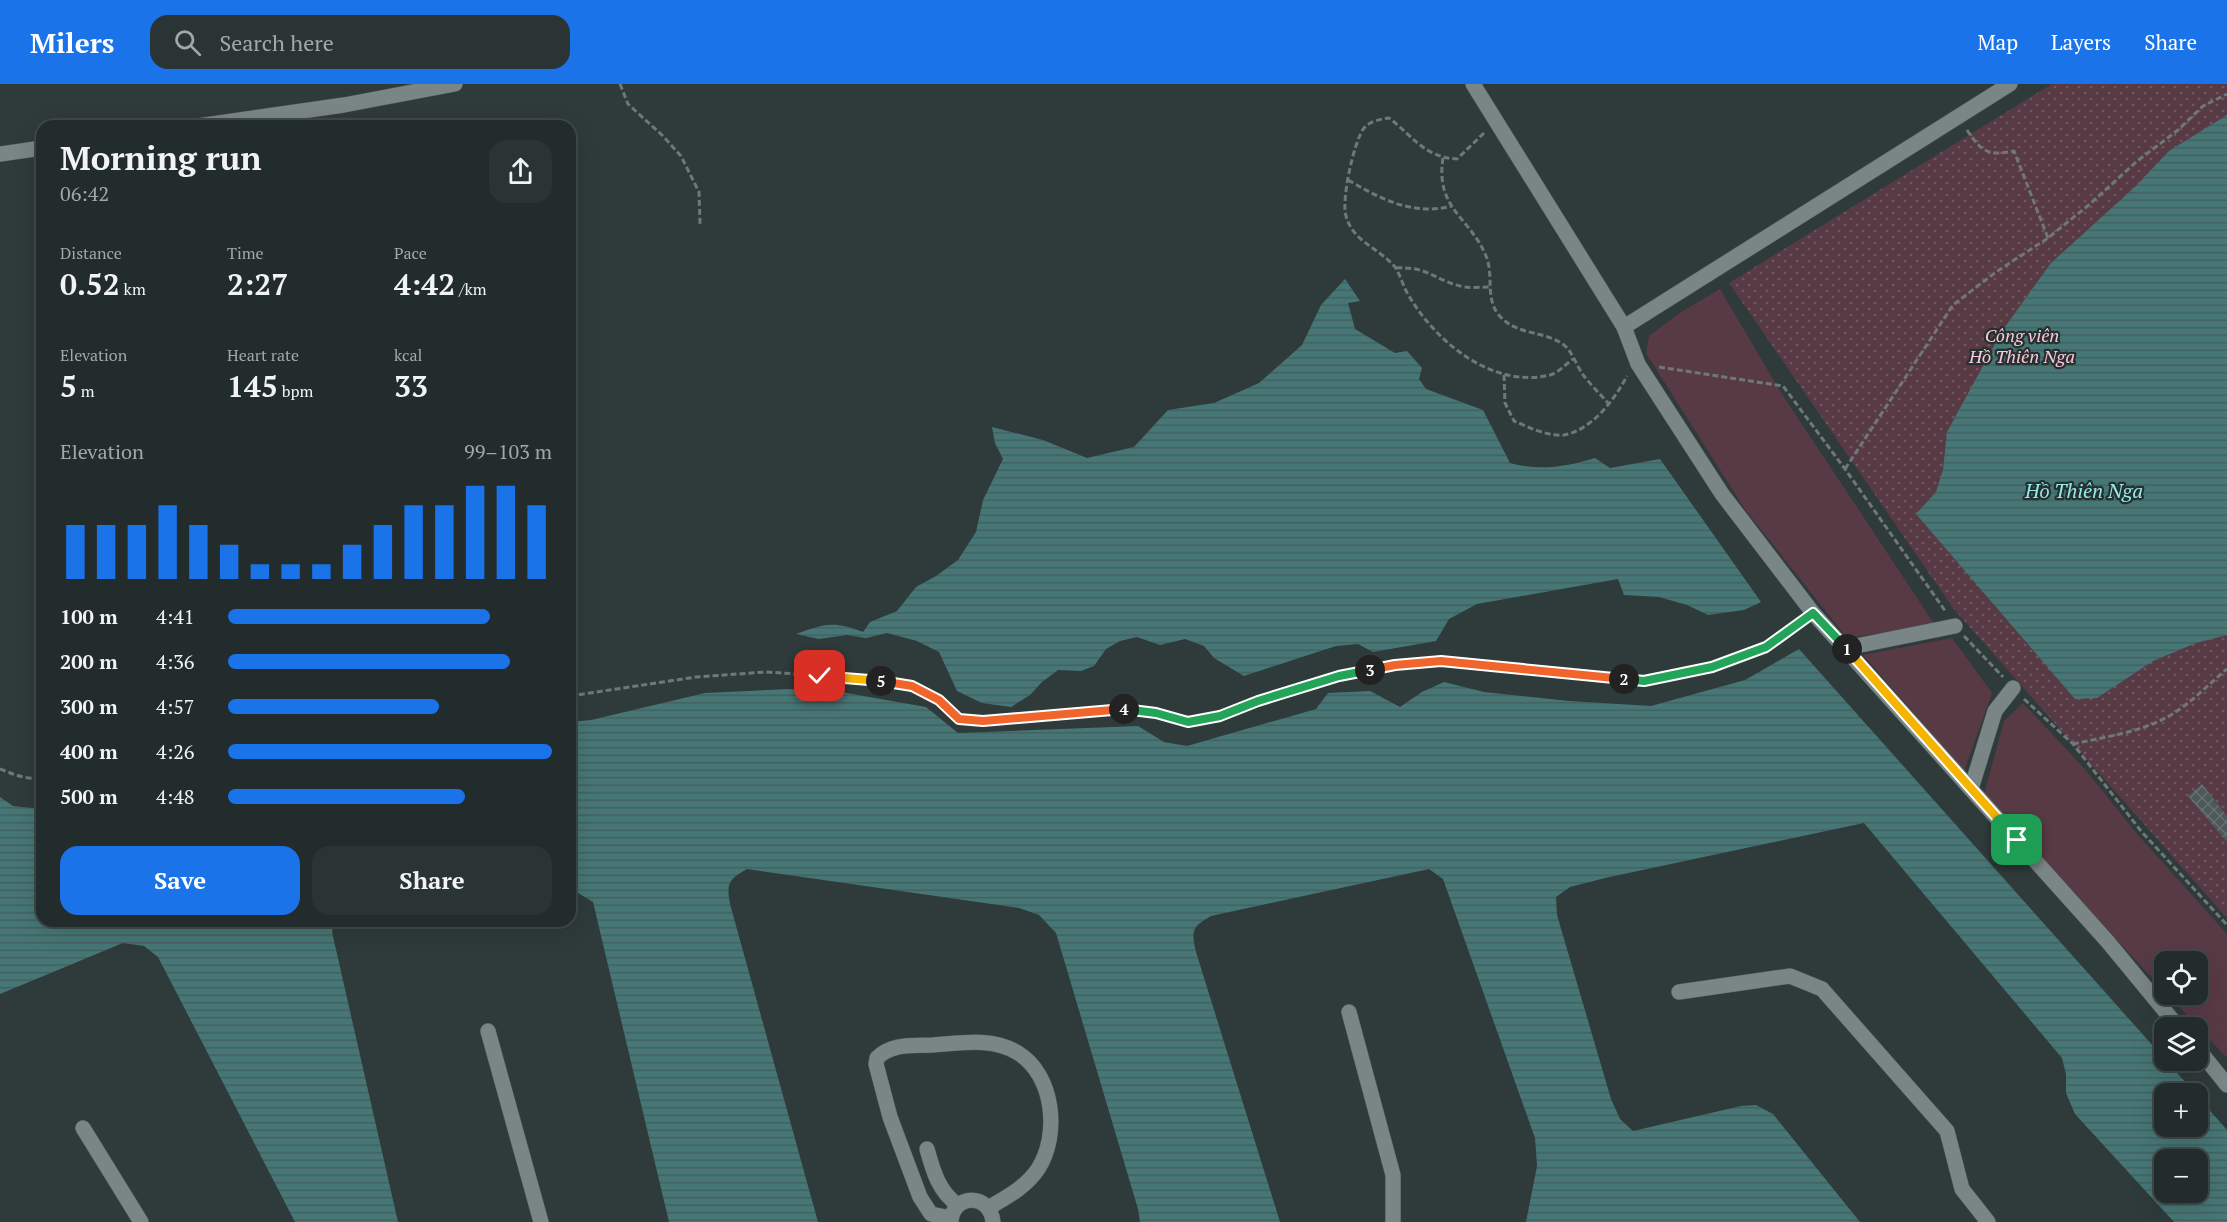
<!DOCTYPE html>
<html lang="en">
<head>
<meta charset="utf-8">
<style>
  body { margin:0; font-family:"PT Serif",serif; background:#2b3434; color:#f1f3f6; height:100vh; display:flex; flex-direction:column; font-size:22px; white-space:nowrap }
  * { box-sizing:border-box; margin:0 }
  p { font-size:20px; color:#a3a7a9 }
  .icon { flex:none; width:33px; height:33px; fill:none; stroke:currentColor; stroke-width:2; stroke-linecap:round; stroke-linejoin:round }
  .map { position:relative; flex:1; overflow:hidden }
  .details { position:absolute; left:36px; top:36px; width:540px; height:807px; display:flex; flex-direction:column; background:#232c2c; border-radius:18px; box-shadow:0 6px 24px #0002,0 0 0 2px #404848 }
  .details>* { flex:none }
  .tools { position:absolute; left:2154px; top:867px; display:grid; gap:12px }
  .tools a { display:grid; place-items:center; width:54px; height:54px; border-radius:12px; background:#232c2c; box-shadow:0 6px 24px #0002,0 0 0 2px #404848; font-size:30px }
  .pin { position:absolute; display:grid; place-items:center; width:51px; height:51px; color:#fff; margin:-26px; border-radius:12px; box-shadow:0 3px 9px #0006 }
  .km { position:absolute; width:30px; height:30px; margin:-15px; border-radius:50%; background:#222; color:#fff; font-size:16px; line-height:30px; text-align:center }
  .round { display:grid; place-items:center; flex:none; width:63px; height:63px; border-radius:18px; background:#2b3434 }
  .head { display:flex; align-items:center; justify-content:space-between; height:102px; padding:0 24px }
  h1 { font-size:33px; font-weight:800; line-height:45px }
  .figures { display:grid; grid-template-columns:repeat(3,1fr); gap:9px; height:102px; padding:6px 24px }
  .figures div { display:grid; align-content:center }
  .figures b { font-size:30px; font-weight:800 }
  .figures small { font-size:16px; font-weight:400 }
  .figures p { font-size:16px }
  .chart { height:168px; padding:12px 24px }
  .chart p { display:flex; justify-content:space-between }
  .chart svg { width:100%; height:108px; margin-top:6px; stroke:#1a73e8; stroke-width:6 }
  .button { display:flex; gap:12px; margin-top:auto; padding:12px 24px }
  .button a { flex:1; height:69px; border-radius:18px; background:#1a73e8; color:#fff; font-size:24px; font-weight:800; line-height:69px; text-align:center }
  .button a+a { background:#2b3434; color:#f1f3f6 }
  ul { padding:0 24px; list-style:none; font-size:20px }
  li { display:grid; grid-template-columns:96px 72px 1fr; align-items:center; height:45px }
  li i { height:15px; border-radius:8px; background:#1a73e8 }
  header { display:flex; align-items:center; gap:36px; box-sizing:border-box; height:84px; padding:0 30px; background:#1a73e8; color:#fff }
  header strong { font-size:28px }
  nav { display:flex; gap:33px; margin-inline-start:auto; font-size:21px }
  .search { width:420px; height:54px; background:#2b3434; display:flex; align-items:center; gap:15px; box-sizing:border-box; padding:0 21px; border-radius:18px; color:#a3a7a9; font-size:22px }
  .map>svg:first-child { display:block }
  .green { fill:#583a45 }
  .park { fill:url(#park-dots) }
  .water { fill:url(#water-rules); fill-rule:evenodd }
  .building { fill:url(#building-cross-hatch) }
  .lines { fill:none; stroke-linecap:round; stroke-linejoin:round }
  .minor-casing { stroke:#4f5858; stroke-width:16 }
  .path { stroke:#6f7878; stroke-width:3; stroke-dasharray:6 3; stroke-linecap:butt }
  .minor { stroke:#798685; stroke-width:15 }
  .split-1-casing { stroke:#fff; stroke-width:12 }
  .split-2-casing { stroke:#fff; stroke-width:12 }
  .split-3-casing { stroke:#fff; stroke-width:12 }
  .split-4-casing { stroke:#fff; stroke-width:12 }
  .split-5-casing { stroke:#fff; stroke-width:12 }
  .split-6-casing { stroke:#fff; stroke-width:12 }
  .split-1 { stroke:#f5b400; stroke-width:8 }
  .split-2 { stroke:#22a559; stroke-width:8 }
  .split-3 { stroke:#f0652b; stroke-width:8 }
  .split-4 { stroke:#22a559; stroke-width:8 }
  .split-5 { stroke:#f0652b; stroke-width:8 }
  .split-6 { stroke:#f5b400; stroke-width:8 }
  .labels { text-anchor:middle; stroke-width:4.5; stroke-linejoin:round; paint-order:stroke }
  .park-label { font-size:18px; font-style:italic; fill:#fec7da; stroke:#253030 }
  .water-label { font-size:20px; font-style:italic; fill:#95ebe9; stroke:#253030 }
</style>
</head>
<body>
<header>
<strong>Milers</strong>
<div class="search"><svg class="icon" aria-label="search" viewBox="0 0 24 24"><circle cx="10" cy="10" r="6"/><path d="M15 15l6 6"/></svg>Search here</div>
<nav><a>Map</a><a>Layers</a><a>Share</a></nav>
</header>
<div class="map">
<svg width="2227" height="1138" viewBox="0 0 2227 1138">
  <defs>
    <pattern id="park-dots" width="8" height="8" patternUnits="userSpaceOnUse" patternTransform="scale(1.5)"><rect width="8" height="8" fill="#583a45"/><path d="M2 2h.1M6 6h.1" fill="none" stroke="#6f565f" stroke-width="1.8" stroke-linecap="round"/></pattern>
    <pattern id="water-rules" width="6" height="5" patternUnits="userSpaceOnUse" patternTransform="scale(1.5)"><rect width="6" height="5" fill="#467776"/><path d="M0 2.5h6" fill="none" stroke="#435f5e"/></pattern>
    <pattern id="building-cross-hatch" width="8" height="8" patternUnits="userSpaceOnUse" patternTransform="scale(1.5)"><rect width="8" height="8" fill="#4d5959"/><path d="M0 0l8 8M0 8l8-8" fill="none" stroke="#667070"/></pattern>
  </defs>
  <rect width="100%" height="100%" fill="#2f3a3a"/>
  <g class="green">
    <path d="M1720,205l60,102 155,234 -88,13 -103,-130 -98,-155 3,-17 32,-24z"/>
    <path d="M1952,554l40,55 -28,78 -101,-116z"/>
    <path d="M2023,619l61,65 54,67 89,99v124l-59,-63 30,-1v-32h-34v29l-180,-196 20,-74z"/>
  </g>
  <path class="park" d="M2052,0h175v834l-274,-310 -224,-325z"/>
  <g class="water">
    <path d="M2227,31v520l-31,8 -43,18 -56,37 -22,1 -159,-185 20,-22 7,-22 4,-38 55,-101 49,-68 85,-77 33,-35z"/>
    <path d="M1345,195l15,22 -12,2 7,26 40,24 12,-2 15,17 -3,11 7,10 57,21 27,53c29,8 56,4 85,-5l15,10 50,-9 101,143 -17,8 -36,5 -21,-10 -28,-8 -35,-2 -6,-16 -141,25 -28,15 -13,22 -63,11 -15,-8 -22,2 -92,30 -30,-18 -10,-12 -19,-7 -25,6 -23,-8 -17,4 -14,8 -12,17 -13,5 -23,-1 -16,12 -12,13 -19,12 -29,-4 -25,-12 -18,-39 -22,-11 -30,-8 -21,5 -19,-3 -28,4 -23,-5c30,-11 38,-13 67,-2l7,-10 27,-11 19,-24 20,-11 22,-16 18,-28 7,-32 20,-41 -8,-16 -3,-16 51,13 44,18 47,-11 34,-37 46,-7 45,-20 43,-38 19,-40z"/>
    <path d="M1799,565l396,444 -31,1v32h34v-29l29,33v92h-53l-99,-108 -9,-21v-19l-4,-16 -198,-235 -259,55 -35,9 -14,10 1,18 54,184 9,20 13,12 108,-25 15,-1 17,9 87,108h-334l11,-56 -2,-28 -92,-259 -14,-10 -218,47c-19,11 -20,14 -15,36l84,270h-140l-2,-13 -82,-276 -17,-18 -20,-7 -272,-39c-18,10 -21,14 -17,35l88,318h-149l-76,-320 -23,-14v-166l21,-2 114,-27 84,-4 52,3 85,15 32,26 180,-7 26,16 23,4 129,-37 12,-16 42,-2 30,16 22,-15 22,-10 40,10 85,9 82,5 94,-26zM2164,1076h34v32h-34z"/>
    <path d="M0,713l13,9 29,3v112h292l-2,11 66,290h-103l-137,-265 -14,-11 -21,-3 -123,51z"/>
  </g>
  <path class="building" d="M2202,700l25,32v26l-39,-46z"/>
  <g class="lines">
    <g class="minor-casing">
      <g id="minor">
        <path d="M1473,0l151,243 14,37 84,130 91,119 295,329 71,86"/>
        <path d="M198,42l146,-21 111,-21"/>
        <path d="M0,70l42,-6"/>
        <path d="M1624,243l386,-243"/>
        <path d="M1846,564l109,-22"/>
        <path d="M1971,705l24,-78 18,-23"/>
        <path d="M1679,908l111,-16 32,13 125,142 15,58 26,33"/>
        <path d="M1349,928l44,163v47"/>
        <path d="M488,947l53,191"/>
        <path d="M2198,965l29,36"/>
        <path d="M83,1044l58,94"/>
        <path d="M927,1065c6,22 12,43 31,56"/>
        <path d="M951,1134l-20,-4 -11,-17 -30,-80 -14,-53 1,-6c15,-15 35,-12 56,-13 27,-2 60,-8 85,8 36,22 42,82 20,116 -12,18 -31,28 -50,39"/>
        <path d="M951,1138c1,-28 39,-30 42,0"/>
      </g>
    </g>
    <g class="path">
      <path d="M620,0l8,20 35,32 18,20 18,36 1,32"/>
      <path d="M1967,46c15,22 20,26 47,21l34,87"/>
      <path d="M1484,49l-27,26c-33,-2 -43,-22 -68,-41 -8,1 -19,3 -25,10 -10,13 -23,72 -18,88 7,26 33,32 49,51 6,9 8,20 14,29 27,46 84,93 141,79 8,-2 16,-11 23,-16"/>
      <path d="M1443,74c-8,51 27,59 43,98 8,18 -1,41 12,58 19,23 44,15 66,31 8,6 13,22 20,31 7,9 16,18 24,27"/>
      <path d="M1348,96c33,19 64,36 104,26"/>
      <path d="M1396,184c34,-2 40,14 69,19 7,1 16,0 24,0"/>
      <path d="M1659,283l124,19 62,83 101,143"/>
      <path d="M1504,291l1,28 9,18c14,6 35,16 50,14 28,-5 51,-36 63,-59"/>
      <path d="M1845,385l108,-164 43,-33 52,-34 42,-34 46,-42 42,-32 25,-24 24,-12"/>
      <path d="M1964,552l39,41"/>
      <path d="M570,612l126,-19 70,-5 107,7 39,7 27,14 20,19 24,2 143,-12 30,4 32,9 31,-6 39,-15 81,-25 56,-11 46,-4 203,20 68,-14 54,-20 36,-26"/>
      <path d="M2024,615l49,45 68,87 86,94"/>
      <path d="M2073,660c36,-8 77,-13 107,-35 17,-12 31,-27 47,-40"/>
      <path d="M0,685c13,5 28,12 42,8"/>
    </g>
    <use href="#minor" class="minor"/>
  </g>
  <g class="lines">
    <g class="split-1-casing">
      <path id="split-1" d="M1847,565l170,191"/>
    </g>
    <g class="split-2-casing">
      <path id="split-2" d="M1624,595l20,2 68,-14 54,-20 47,-34 34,36"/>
    </g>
    <g class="split-3-casing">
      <path id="split-3" d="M1370,586l25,-5 46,-4 183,18"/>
    </g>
    <g class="split-4-casing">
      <path id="split-4" d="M1124,625l32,4 32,9 32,-6 38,-15 81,-25 31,-6"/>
    </g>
    <g class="split-5-casing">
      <path id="split-5" d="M881,597l31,5 27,14 20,19 24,2 141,-12"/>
    </g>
    <g class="split-6-casing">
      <path id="split-6" d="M820,592l61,5"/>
    </g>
    <use href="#split-1" class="split-1"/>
    <use href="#split-2" class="split-2"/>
    <use href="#split-3" class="split-3"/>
    <use href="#split-4" class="split-4"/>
    <use href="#split-5" class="split-5"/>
    <use href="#split-6" class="split-6"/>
  </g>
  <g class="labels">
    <g class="park-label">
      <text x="2022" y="258">Công viên<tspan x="2022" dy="21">Hồ Thiên Nga</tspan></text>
    </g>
    <g class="water-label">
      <text x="2084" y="414">Hồ Thiên Nga</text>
    </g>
  </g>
</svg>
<div class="tools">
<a><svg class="icon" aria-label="locate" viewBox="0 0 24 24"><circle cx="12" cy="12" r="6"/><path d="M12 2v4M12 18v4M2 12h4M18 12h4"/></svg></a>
<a><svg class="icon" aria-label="layers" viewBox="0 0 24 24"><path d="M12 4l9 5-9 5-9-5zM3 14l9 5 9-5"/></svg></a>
<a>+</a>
<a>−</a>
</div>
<div class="pin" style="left:2017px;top:756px;background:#1e9e55"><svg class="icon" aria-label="arrive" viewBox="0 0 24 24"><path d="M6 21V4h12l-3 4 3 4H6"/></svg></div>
<div class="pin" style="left:820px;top:592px;background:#d93025"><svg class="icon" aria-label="check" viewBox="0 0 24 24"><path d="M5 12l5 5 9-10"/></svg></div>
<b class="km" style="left:1847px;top:565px">1</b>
<b class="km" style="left:1624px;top:595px">2</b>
<b class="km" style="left:1370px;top:586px">3</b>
<b class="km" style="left:1124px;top:625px">4</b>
<b class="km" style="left:881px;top:597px">5</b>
<section class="details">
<div class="head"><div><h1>Morning run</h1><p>06:42</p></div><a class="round"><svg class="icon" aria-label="share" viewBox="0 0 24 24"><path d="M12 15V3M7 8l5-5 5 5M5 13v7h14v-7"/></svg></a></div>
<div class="figures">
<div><p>Distance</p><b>0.52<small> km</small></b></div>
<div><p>Time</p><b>2:27</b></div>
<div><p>Pace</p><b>4:42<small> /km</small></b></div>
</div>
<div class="figures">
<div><p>Elevation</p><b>5<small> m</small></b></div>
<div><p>Heart rate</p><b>145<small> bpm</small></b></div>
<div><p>kcal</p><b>33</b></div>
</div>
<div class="chart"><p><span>Elevation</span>99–103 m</p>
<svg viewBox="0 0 160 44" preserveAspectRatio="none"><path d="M5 44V22M15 44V22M25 44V22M35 44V14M45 44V22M55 44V30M65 44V38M75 44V38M85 44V38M95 44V30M105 44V22M115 44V14M125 44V14M135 44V6M145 44V6M155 44V14"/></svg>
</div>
<ul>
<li><b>100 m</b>4:41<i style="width:81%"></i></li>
<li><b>200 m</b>4:36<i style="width:87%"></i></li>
<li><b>300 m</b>4:57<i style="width:65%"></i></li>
<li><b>400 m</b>4:26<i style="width:100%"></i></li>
<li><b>500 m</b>4:48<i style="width:73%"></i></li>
</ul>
<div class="button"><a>Save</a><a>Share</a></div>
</section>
</div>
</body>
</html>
